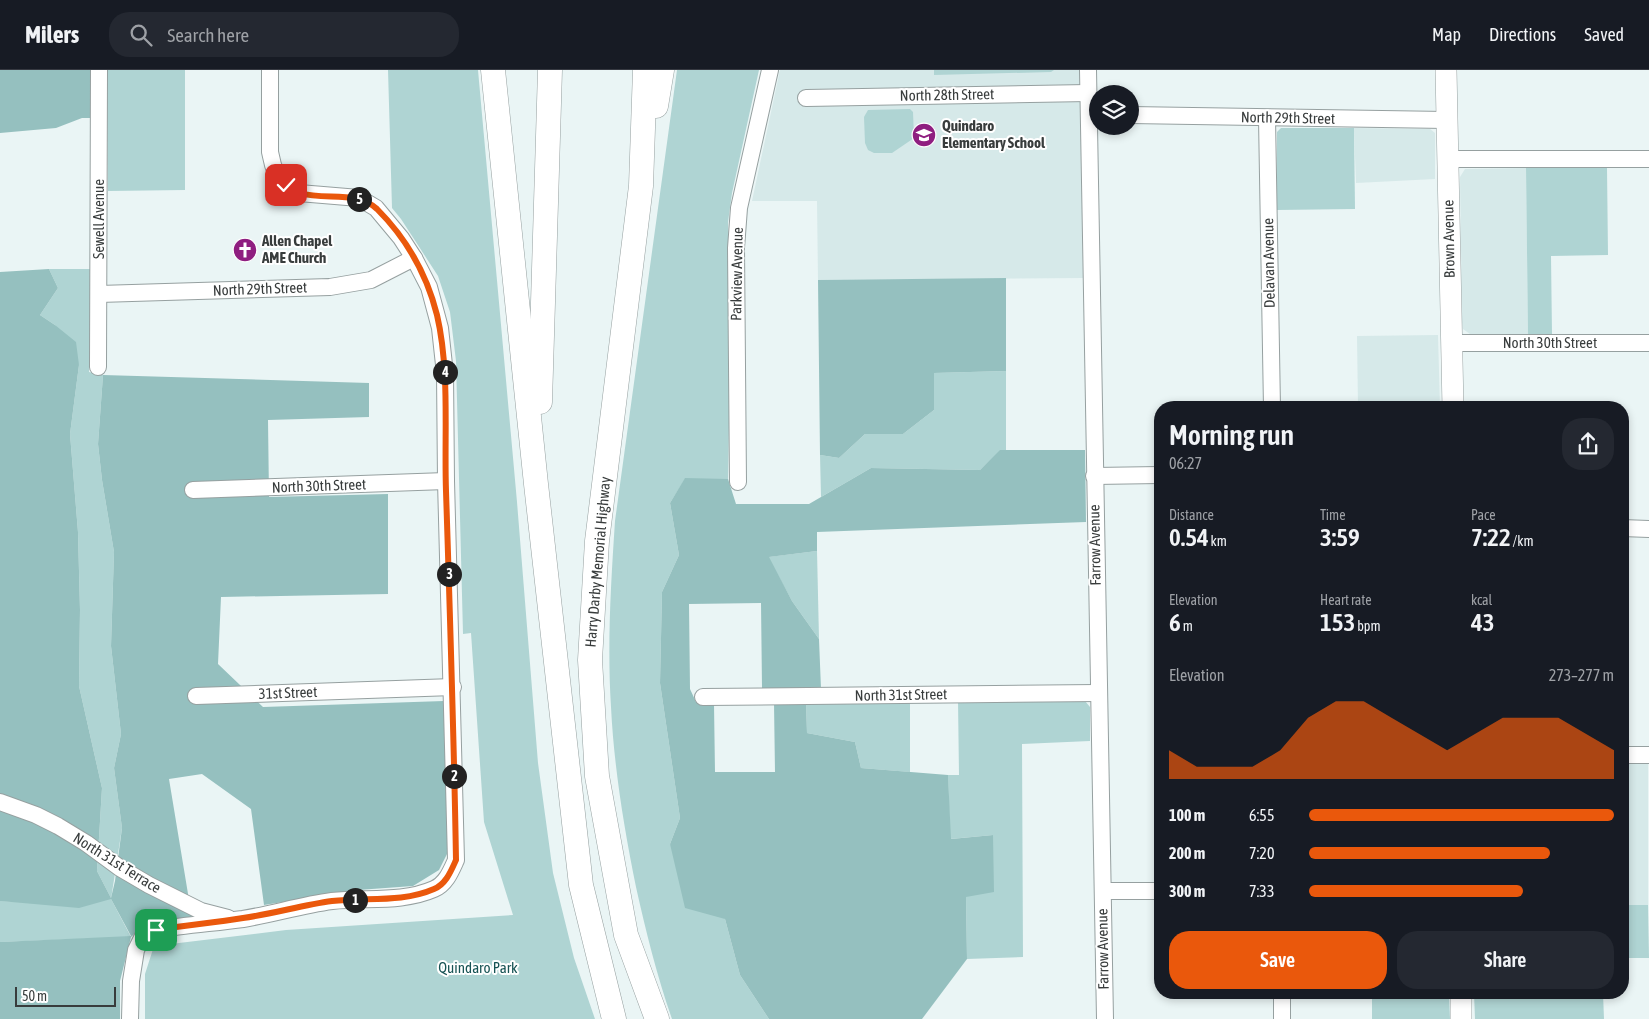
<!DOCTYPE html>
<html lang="en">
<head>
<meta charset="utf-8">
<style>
  body { margin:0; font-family:"Asap Condensed",sans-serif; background:#242831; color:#f1f3f6; height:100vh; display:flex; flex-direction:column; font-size:19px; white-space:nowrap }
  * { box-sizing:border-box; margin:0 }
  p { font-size:16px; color:#9ea1a6 }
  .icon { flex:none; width:28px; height:28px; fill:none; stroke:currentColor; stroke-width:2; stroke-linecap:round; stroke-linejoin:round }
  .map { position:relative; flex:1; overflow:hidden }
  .panel { position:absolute; left:1154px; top:331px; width:475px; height:598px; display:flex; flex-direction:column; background:#171b24; border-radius:20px; box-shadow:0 2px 8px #0003 }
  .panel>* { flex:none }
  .fabs { position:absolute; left:1089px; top:15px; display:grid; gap:10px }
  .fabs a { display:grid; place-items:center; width:50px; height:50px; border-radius:50%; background:#171b24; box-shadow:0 2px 8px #0003; font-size:25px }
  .scale { position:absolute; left:15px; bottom:12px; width:101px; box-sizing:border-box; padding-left:5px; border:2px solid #383c3c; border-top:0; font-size:14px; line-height:18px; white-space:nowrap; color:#383c3c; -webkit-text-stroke:4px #fff; paint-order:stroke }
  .pin { position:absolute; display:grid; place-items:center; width:42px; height:42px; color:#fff; margin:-21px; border-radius:10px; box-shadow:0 2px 8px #0006 }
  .km { position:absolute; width:25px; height:25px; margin:-12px; border-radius:50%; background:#222; color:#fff; font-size:14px; line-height:25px; text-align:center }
  .round { display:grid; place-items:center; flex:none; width:52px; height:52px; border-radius:20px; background:#242831 }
  .headline { display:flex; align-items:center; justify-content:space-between; height:85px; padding:0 15px }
  h1 { font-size:28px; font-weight:600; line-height:38px }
  .stats { display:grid; grid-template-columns:repeat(3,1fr); gap:8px; height:85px; padding:5px 15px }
  .stats div { display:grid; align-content:center }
  .stats b { font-size:25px; font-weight:600 }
  .stats small { font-size:14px; font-weight:400 }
  .stats p { font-size:14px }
  .chart { height:140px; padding:10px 15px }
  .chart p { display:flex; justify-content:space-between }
  .chart svg { width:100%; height:90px; margin-top:5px; fill:#ea580c; opacity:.7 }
  .cta { display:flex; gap:10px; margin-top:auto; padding:10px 15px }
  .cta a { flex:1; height:58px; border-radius:20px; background:#ea580c; color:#fff; font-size:20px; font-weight:600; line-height:58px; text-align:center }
  .cta a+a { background:#242831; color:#f1f3f6 }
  ul { padding:0 15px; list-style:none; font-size:16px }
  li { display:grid; grid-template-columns:80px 60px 1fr; align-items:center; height:38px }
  li i { height:12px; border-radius:6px; background:#ea580c }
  header { display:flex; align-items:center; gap:30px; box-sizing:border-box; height:70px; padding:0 25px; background:#171b24; border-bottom:1px solid #363941 }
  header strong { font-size:24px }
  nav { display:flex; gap:28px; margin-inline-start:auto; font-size:18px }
  .search { width:350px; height:45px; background:#242831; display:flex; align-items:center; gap:12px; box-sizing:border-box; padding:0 18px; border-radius:20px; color:#9ea1a6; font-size:19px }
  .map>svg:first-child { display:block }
  .built { fill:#d6e9e9 }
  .green { fill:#afd4d3 }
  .forest { fill:#95c0bf }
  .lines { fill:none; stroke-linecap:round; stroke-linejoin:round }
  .minor-casing { stroke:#96a0a0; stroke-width:18 }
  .major-casing { stroke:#96a0a0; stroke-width:22 }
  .highway-casing { stroke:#96a0a0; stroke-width:25 }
  .minor { stroke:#fff; stroke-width:16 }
  .major { stroke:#fff; stroke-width:21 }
  .highway { stroke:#fff; stroke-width:24 }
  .route-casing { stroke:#fff; stroke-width:10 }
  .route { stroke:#ea580c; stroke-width:6 }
  .labels { text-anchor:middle; stroke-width:4; stroke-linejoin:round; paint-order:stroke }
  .street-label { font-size:15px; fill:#383c3c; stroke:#fff }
  .poi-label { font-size:15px; font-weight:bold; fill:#383c3c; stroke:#fff; text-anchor:start }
  .park-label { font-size:15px; fill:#175354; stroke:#fff }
</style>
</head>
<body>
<header>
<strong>Milers</strong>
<div class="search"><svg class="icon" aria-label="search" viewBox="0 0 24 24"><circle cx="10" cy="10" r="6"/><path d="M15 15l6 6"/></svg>Search here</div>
<nav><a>Map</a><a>Directions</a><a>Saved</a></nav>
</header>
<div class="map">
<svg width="1649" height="949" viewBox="0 0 1649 949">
  <rect width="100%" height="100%" fill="#eaf5f5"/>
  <g class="built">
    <path d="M780,0h300l3,208 -265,2 -1,-79h-65z"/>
    <path d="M1354,58l76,1 5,4v46l-79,4z"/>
    <path d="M1526,98l2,167 -58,-1 -7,-5 -1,-7 -2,-145 5,-8z"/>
    <path d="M1438,265l2,72h-82l-1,-71z"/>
    <path d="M1622,693h26v142h-25z"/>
  </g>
  <g class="green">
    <path d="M107,0h78v120l-77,1z"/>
    <path d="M388,0h90l39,432 21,261 15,110 21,85 21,61h-450v-45l9,-28 132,-16 227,-15 -29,-93 -13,-189 -8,1 -7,-273 -6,-49 -12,-36 -37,-57 -9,-11z"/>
    <path d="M677,0h82l-27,123 -4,29 2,149 -2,108h-43l-15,24 9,52 -17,37 -2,91 20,135 -10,26 55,75 15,56 29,44h-97c-15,-43 -26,-87 -36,-132 -12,-59 -22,-120 -25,-180 -4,-62 0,-125 4,-186z"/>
    <path d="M934,0h120l-3,2 -117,3z"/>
    <path d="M910,39l3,3 1,26 -22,15h-18l-6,-3 -3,-7 -1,-26 4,-7z"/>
    <path d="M1281,58h73l1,81 -78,1v-78z"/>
    <path d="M1526,98h81l1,87 -57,1 1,79h-24z"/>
    <path d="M49,199h43l-3,103 14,3 -5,69 4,36 12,72 -3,94 10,88 -7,34 8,60 -11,71 20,38 -131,5v-41l26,1 85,-4 -14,-27 5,-83 -23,-102 1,-76 -2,-78 -8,-98 9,-69 -24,-40 -15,-10 18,-27z"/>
    <path d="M1006,301v79l-6,1 -20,19 -109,-2 -50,29 -1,-42 19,3 26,-24h38l31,-24 -1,-37z"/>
    <path d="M817,481l2,88 -27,-38 -24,-44z"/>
    <path d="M958,630l127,1 5,6v34l-68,3 1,213 -56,2 -1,-62 27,-62 -43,4 -2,-64h11z"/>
    <path d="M806,632l104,1v69l-49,-4 -6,-26 -48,-9z"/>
    <path d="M1623,835h25l1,53h-26z"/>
    <path d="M1372,923h77l1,26h-78z"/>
    <path d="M1474,923h129l1,26h-129z"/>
  </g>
  <g class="forest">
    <path d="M0,0h92v48h-10l-26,10 -56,5z"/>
    <path d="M49,199l9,19 -18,27 15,10 21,17 3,23 -9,69 8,98 2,78 -1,76 23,102 -5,83 14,27 4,-17 7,-53 -8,-60 7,-34 -10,-88 3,-94 -12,-72 -4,-36 5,-69 266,8v34l-101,3 1,77 119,-3v100l-167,3 -3,67 45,43 181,-6 5,149 -10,20 -26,16 -55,4 -94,15 -13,-96 -49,-35 -33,5 23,139 -47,6 -14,13 -11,44v38h-120v-77l131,-6 -20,-37 -32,9 -79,-7v-629z"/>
    <path d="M1006,208v93l-72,2v37l-31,24h-38l-26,24 -19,-3 -2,-175z"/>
    <path d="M1000,380h85l1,72 -269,10v19l-48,6 23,44 27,38 2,50 -59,-1 -1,-85 -72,1 1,85 6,13 18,2 1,68h60l-1,-69 32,-1 1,31 48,9 6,26 87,7 3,64 42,-4 1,57 -28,5 1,62 -45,60h-153l-29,-44 -15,-56 -40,-11 -15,-64 10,-26 -20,-135 2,-91 17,-37 -9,-52 15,-25 43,1 8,25h73l62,-36 109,2z"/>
  </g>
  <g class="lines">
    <g class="minor-casing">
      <g id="minor">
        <path d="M1088,0l17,949"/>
        <path d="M806,28l282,-5"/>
        <path d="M1130,45l316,5"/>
        <path d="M1267,48l5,290"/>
        <path d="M1447,89h202"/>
        <path d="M99,224l231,-7 41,-7 43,-22"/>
        <path d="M1451,273h198"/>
        <path d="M98,297l1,-297"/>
        <path d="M1094,406l66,-1"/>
        <path d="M738,412l-2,-234 3,-40 31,-138"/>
        <path d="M193,420l253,-9"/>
        <path d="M1622,458l27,1"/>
        <path d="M196,626l257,-9"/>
        <path d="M703,627l395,-4"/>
        <path d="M1622,685h27"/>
        <path d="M0,732l36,13 22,11 28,17 34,25 29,17 52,26 27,7"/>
        <path d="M1103,821h57"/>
        <path d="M1282,922v27"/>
        <path d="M130,949l1,-38 5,-31 7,-14 13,-6c29,-5 58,-7 87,-11 30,-5 59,-14 89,-18 34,-4 70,2 102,-12 12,-5 17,-18 22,-29l-10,-379 -1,-107 -5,-46 -4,-15 -7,-26 -15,-29 -13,-20 -25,-30 -17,-10 -60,-5 -13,-8 -7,-6 -6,-14 -3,-13v-82"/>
      </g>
    </g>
    <g class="major-casing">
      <g id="major">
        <path d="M1446,0l7,338"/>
        <path d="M1461,922v27"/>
      </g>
    </g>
    <g class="highway-casing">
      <g id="highway">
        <path d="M493,0l43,414 45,401 33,134"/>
        <path d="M645,0l-4,116 -44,355 -7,119 7,116 29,159 31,84"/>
        <path d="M656,36l6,-36"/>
        <path d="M540,332l10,-332"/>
      </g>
    </g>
    <use href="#minor" class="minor"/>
    <use href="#major" class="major"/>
    <use href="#highway" class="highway"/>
  </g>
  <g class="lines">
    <g class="route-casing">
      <path id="route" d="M156,860c29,-5 58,-7 87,-12 30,-4 59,-13 89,-17 34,-4 70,2 102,-12 12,-5 17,-18 22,-29 -2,-123 -6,-246 -10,-369 -2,-58 4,-120 -9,-176 -10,-40 -31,-77 -60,-106 -20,-19 -52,-8 -77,-16 -5,-2 -9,-5 -14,-8"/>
    </g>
    <use href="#route" class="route"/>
  </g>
  <defs>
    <g id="school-disc" transform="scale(1.25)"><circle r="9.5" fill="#8f1e80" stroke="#fff"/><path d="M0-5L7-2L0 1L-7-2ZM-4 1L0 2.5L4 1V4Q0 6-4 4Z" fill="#fff"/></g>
    <g id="church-disc" transform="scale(1.25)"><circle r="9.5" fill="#8f1e80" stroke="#fff"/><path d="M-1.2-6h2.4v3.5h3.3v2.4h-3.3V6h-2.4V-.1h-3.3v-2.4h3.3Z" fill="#fff"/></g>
  </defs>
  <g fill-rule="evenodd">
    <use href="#school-disc" x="924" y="65"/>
    <use href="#church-disc" x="245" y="180"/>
  </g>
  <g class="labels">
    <g class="street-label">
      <text transform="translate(947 25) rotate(-1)" y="5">North 28th Street</text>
      <text transform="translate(1288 48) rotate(1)" y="5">North 29th Street</text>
      <text transform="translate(99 149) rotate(-90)" y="5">Sewell Avenue</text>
      <text transform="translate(1449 169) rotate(-91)" y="5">Brown Avenue</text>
      <text transform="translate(1269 193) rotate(-91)" y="5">Delavan Avenue</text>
      <text transform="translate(737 204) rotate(-89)" y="5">Parkview Avenue</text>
      <text transform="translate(260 219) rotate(-2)" y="5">North 29th Street</text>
      <text x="1550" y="278">North 30th Street</text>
      <text transform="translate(319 416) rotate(-2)" y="5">North 30th Street</text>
      <text transform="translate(1095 475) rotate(-91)" y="5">Farrow Avenue</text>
      <text transform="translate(598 492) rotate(-85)" y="5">Harry Darby Memorial Highway</text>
      <text transform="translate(288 623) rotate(-2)" y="5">31st Street</text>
      <text transform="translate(901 625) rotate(-1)" y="5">North 31st Street</text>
      <text transform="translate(117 793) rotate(32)" y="5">North 31st Terrace</text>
      <text transform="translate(1103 879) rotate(-91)" y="5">Farrow Avenue</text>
    </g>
    <g class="poi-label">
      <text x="942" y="61">Quindaro<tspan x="942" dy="17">Elementary School</tspan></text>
      <text x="262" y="176">Allen Chapel<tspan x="262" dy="17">AME Church</tspan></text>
    </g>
    <g class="park-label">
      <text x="478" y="903">Quindaro Park</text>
    </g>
  </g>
</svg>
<div class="fabs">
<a><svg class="icon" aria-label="layers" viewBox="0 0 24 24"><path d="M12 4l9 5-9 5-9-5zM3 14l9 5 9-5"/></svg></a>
</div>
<div class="scale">50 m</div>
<div class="pin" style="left:156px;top:860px;background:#1e9e55"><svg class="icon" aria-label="arrive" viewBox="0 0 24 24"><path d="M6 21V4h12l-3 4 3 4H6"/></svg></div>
<div class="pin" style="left:286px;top:115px;background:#d93025"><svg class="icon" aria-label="check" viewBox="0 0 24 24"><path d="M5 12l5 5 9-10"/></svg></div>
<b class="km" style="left:355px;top:830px">1</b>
<b class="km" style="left:454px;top:706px">2</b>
<b class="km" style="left:449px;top:504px">3</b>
<b class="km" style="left:445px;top:302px">4</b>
<b class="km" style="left:359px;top:129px">5</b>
<section class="panel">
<div class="headline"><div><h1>Morning run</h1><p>06:27</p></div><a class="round"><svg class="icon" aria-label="share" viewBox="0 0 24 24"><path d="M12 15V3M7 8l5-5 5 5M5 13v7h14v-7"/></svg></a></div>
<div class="stats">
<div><p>Distance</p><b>0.54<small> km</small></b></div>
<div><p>Time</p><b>3:59</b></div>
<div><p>Pace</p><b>7:22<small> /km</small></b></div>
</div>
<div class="stats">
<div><p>Elevation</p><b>6<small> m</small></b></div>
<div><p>Heart rate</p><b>153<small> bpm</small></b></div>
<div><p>kcal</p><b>43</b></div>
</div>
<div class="chart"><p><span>Elevation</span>273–277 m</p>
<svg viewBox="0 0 160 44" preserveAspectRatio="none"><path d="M0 44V30L10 38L20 38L30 38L40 30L50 14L60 6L70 6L80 14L90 22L100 30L110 22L120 14L130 14L140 14L150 22L160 30V44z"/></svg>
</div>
<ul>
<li><b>100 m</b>6:55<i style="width:100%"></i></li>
<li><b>200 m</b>7:20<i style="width:79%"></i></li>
<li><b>300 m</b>7:33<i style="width:70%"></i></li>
</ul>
<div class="cta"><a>Save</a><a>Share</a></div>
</section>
</div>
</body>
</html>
